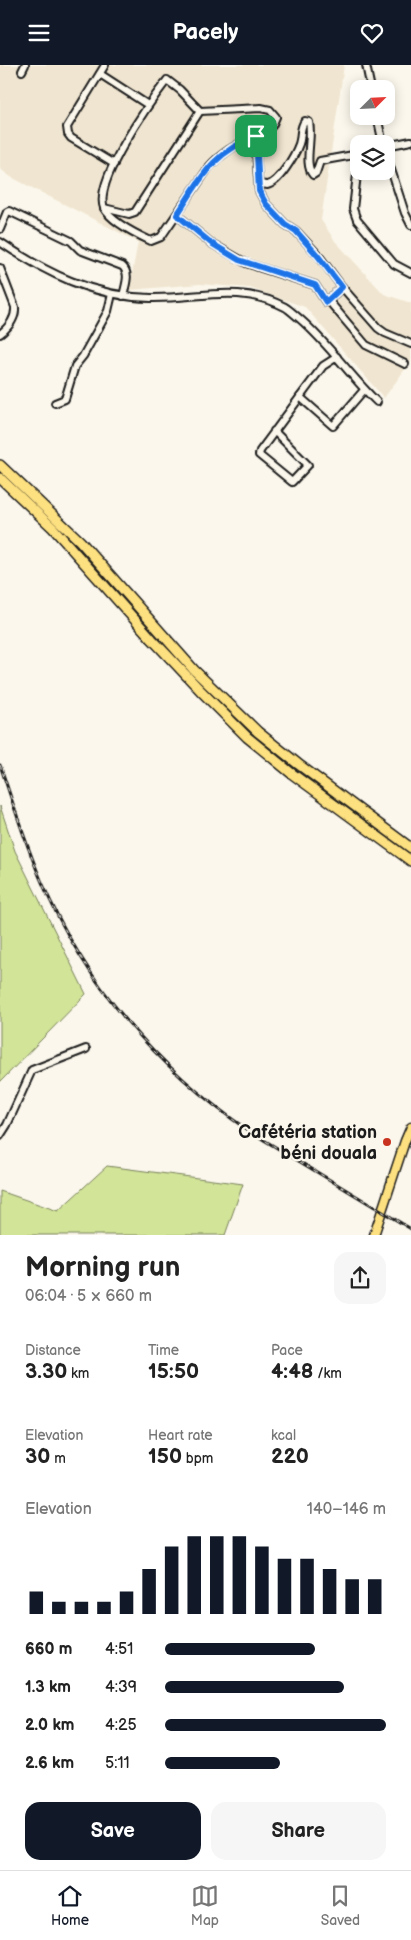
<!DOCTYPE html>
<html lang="en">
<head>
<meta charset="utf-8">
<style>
  body { margin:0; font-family:"Balsamiq Sans",sans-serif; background:#f6f6f6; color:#222; height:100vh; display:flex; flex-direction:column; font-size:19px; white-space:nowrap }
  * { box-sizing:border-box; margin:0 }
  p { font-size:16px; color:#767676 }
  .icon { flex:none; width:28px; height:28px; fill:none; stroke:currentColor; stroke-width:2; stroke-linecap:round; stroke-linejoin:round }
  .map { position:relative; height:1170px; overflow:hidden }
  .details { display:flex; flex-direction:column; background:#fff; flex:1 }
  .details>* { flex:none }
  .needle { width:32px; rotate:66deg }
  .tools { position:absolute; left:350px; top:15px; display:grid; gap:10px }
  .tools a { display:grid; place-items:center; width:45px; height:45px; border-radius:10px; background:#fff; box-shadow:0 2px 12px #0003; font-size:25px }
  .pin { position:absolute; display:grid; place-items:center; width:42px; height:42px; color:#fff; margin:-21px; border-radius:10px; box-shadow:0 2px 8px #0006 }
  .round { display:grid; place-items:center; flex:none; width:52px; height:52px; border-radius:15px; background:#f6f6f6 }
  .overview { display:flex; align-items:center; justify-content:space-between; height:85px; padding:0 25px }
  h1 { font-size:28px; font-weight:600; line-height:38px }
  .figures { display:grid; grid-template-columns:repeat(3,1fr); gap:8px; height:85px; padding:5px 25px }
  .figures div { display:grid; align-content:center }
  .figures b { font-size:21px; font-weight:600 }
  .figures small { font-size:14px; font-weight:400 }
  .figures p { font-size:14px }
  .chart { height:140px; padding:10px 25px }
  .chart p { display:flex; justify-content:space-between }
  .chart svg { width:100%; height:90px; margin-top:5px; stroke:#111827; stroke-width:6 }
  .action { display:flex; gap:10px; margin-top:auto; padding:10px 25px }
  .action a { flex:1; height:58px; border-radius:15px; background:#111827; color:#fff; font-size:20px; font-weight:600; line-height:58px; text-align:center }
  .action a+a { background:#f6f6f6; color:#222 }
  ul { padding:0 25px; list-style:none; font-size:16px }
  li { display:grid; grid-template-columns:80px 60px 1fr; align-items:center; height:38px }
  li i { height:12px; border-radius:6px; background:#111827 }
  header { display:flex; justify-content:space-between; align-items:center; height:65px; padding:0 25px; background:#111827; color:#fff; font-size:22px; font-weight:600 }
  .menu { display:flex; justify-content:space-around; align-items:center; height:70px; border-top:1px solid #e0e0e0; background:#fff; font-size:14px; color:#767676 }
  .menu a { display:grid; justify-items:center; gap:2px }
  .menu .on { color:#111827 }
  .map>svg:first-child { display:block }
  .built { fill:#f0e5d0 }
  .green { fill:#d2e498; stroke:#77805a }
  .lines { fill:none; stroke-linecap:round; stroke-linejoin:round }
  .minor-casing { stroke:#1c1c1c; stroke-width:10 }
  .major-casing { stroke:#1c1c1c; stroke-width:11 }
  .highway-casing { stroke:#1c1c1c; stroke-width:12 }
  .minor { stroke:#fbf7ec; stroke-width:6 }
  .major { stroke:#fde080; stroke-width:8 }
  .highway { stroke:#fde080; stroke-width:9 }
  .rail-casing { stroke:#1c1c1c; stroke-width:3 }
  .rail { stroke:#fbf7ec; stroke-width:1; stroke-dasharray:4; stroke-linecap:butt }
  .route-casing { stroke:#fff; stroke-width:10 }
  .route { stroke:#1a73e8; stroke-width:6 }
  .poi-dot { fill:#c8321e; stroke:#fbf7ec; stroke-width:2 }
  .labels { text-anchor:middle; stroke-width:4.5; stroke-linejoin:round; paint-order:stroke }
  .poi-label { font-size:18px; font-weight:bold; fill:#1c1c1c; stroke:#fbf7ec; text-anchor:end }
</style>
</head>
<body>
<header><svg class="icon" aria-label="menu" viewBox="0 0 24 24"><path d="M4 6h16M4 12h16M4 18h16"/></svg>Pacely<svg class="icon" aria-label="heart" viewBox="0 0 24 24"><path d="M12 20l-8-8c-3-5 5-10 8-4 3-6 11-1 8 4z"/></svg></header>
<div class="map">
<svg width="411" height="1170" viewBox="0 0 411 1170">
  <rect width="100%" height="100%" fill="#fbf7ec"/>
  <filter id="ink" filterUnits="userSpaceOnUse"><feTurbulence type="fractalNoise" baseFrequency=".02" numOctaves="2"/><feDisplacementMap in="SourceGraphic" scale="10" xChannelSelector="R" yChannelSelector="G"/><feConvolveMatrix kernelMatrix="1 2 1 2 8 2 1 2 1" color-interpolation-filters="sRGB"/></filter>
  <g filter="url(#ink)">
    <path class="built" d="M0,0h344l-23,155 14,21 49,53 27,9v58l-27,37 -79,-91 -55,-19 -50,-4 -71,6 9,-48 -127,-65 -11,-8z"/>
    <g class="green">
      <path d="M0,741l15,45 71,143 -86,88z"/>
      <path d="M107,1101l136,18 -18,51h-225v-44l58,20z"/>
    </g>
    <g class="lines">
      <g class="minor-casing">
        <g id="minor">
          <path d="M105,0l-38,62 1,7 3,4 43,26"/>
          <path d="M366,0l5,24"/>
          <path d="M22,6l3,-6"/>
          <path d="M100,9l48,31"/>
          <path d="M167,15l13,10 20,21 61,-3 9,2 6,7 -4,9c-24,15 -43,19 -63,41l-48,70 -10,4c-13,-6 -40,-19 -47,-33 -11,-26 46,-106 63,-128z"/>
          <path d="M377,51l6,28"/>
          <path d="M386,81l25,-5"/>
          <path d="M386,89l19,59 6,12"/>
          <path d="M359,92l-6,52 4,11 37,44 17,9"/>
          <path d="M259,119c2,0 7,1 8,1 12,-2 28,-30 32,-41 3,-8 0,-16 6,-23l4,1c4,16 -6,42 4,53l3,-2 4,-12 39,-7"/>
          <path d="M104,143l25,6 6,-2 65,-101"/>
          <path d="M177,150l34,28 35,20 69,22 11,17 16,-15 -23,-31 -23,-25 -11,-7 -19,-20 -7,-13 -4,-55"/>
          <path d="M0,164l7,-17 2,-1 62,30 9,9 42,16c9,7 3,20 1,30"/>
          <path d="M0,177c46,31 94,55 151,56 47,1 88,-15 134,9 5,3 10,8 15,12 29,25 50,57 77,83"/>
          <path d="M0,203l15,39c1,12 -6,20 -15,27"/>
          <path d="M342,222l36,41 7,5 26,11"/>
          <path d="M328,235l38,45 39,19"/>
          <path d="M300,332l33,29 31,-36"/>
          <path d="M55,338l10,-4 10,-33 8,-10 25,-45 4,-17"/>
          <path d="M274,366l34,34 -16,17 -33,-27 1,-4 63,-85 14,-9"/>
          <path d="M0,1071l7,-11 25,-55 54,-21"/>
        </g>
      </g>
      <g class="major-casing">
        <path id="major" d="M374,1170l31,-94 6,-14"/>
      </g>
      <g class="highway-casing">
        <g id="highway">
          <path d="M0,400l80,76 114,129 64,62 40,32 113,84"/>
          <path d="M0,413l53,50 99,111 49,52 46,46 44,36 120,88"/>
        </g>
      </g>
      <use href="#minor" class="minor"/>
      <use href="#major" class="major"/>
      <use href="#highway" class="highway"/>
      <g class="rail-casing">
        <path id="rail" d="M0,700c13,38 25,78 41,115 45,105 114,186 208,251l162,98"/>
      </g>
      <use href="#rail" class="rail"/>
    </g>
  </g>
  <g class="lines" filter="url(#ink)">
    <g class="route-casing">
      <path id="route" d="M256,71l3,55 7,13 19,20 11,7 22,25 24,31 -16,15 -11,-17 -76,-25 -28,-17 -34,-28c25,-38 34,-61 79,-79z"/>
    </g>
    <use href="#route" class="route"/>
  </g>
  <circle class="poi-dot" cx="387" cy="1077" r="5"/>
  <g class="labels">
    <g class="poi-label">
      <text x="377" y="1073">Cafétéria station<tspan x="377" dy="21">béni douala</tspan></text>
    </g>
  </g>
</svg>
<div class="tools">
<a><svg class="needle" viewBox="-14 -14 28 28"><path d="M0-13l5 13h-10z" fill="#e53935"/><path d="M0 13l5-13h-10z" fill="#767676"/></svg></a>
<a><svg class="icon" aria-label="layers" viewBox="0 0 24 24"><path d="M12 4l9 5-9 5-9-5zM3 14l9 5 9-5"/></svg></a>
</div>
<div class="pin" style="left:256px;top:71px;background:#1e9e55"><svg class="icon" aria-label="arrive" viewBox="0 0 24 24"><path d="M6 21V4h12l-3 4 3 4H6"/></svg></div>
</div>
<section class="details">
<div class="overview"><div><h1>Morning run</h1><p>06:04 · 5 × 660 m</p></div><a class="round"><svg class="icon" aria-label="share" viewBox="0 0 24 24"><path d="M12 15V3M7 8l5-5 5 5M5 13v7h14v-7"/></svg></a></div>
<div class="figures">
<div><p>Distance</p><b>3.30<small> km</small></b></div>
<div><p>Time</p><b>15:50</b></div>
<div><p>Pace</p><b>4:48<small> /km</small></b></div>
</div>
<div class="figures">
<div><p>Elevation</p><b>30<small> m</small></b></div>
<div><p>Heart rate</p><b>150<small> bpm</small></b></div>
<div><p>kcal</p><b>220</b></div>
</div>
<div class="chart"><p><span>Elevation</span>140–146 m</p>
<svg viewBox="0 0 160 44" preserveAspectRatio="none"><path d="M5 44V33M15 44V38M25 44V38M35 44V38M45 44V33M55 44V22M65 44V11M75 44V6M85 44V6M95 44V6M105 44V11M115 44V17M125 44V17M135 44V22M145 44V27M155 44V27"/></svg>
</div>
<ul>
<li><b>660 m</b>4:51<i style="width:68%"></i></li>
<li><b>1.3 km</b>4:39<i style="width:81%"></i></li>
<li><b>2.0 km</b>4:25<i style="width:100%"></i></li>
<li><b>2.6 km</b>5:11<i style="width:52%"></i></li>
</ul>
<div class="action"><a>Save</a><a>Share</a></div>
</section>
<nav class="menu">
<a class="on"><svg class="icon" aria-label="home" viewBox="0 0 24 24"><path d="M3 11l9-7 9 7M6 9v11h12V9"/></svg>Home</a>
<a><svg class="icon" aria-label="map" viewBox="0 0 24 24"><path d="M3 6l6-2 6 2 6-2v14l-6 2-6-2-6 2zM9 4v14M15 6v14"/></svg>Map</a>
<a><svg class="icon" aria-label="saved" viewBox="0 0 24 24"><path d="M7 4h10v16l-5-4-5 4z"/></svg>Saved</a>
</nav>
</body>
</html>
